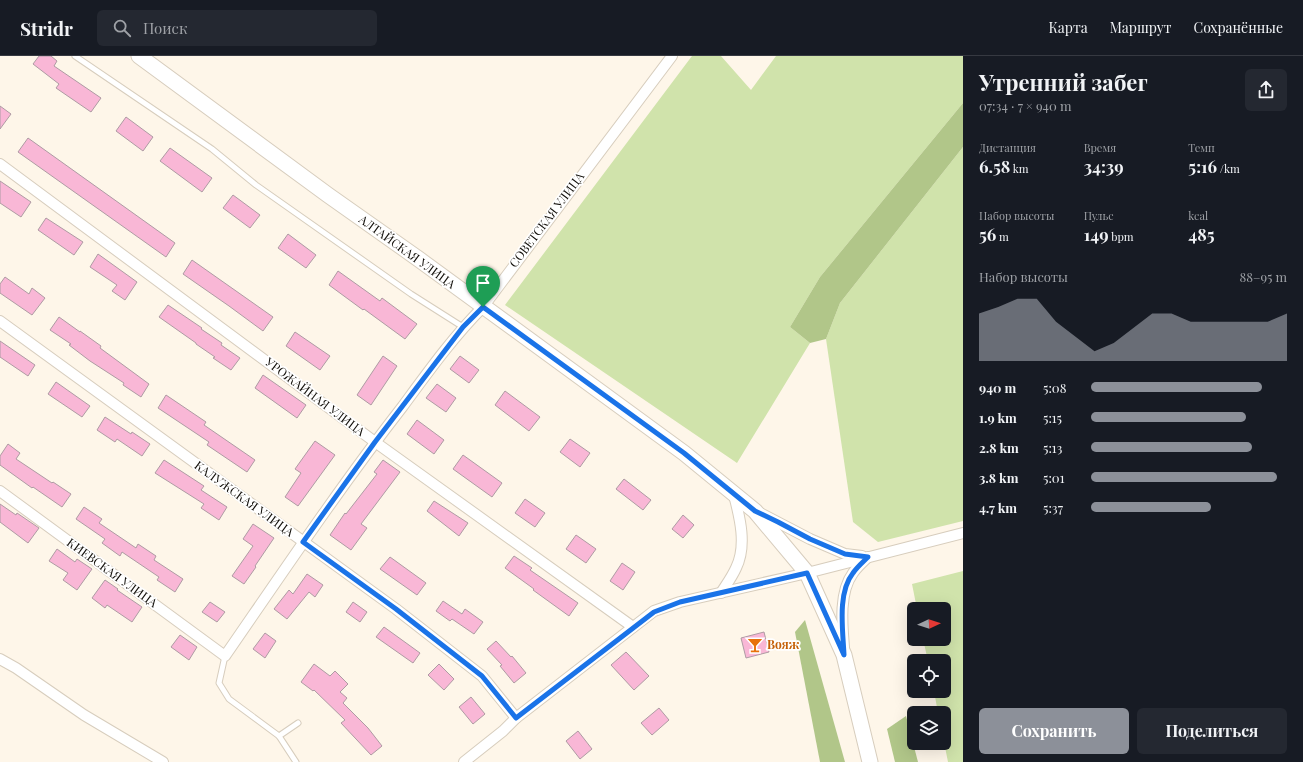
<!DOCTYPE html>
<html lang="ru">
<head>
<meta charset="utf-8">
<style>
  body { margin:0; font-family:"Playfair Display",serif; background:#242831; color:#f1f3f6; height:100vh; display:flex; flex-direction:column; font-size:15px; white-space:nowrap }
  * { box-sizing:border-box; margin:0 }
  p { font-size:13px; color:#9ea1a6 }
  .icon { flex:none; width:22px; height:22px; fill:none; stroke:currentColor; stroke-width:2; stroke-linecap:round; stroke-linejoin:round }
  .map { position:relative; flex:1; overflow:hidden }
  .drawer { display:flex; flex-direction:column; background:#171b24; width:340px }
  .drawer>* { flex:none }
  .needle { width:26px; rotate:86deg }
  .fabs { position:absolute; left:907px; top:546px; display:grid; gap:8px }
  .fabs a { display:grid; place-items:center; width:44px; height:44px; border-radius:6px; background:#171b24; box-shadow:0 4px 16px #0002; font-size:20px }
  .pin { position:absolute; display:grid; place-items:center; width:34px; height:34px; color:#fff; margin:-41px -17px; border-radius:50% 50% 50% 0; rotate:-45deg; box-shadow:0 0 4px #0007 }
  .pin .icon { rotate:45deg }
  .round { display:grid; place-items:center; flex:none; width:42px; height:42px; border-radius:6px; background:#242831 }
  .overview { display:flex; align-items:center; justify-content:space-between; height:68px; padding:0 16px }
  h1 { font-size:22px; font-weight:700; line-height:30px }
  .figures { display:grid; grid-template-columns:repeat(3,1fr); gap:6px; height:68px; padding:4px 16px }
  .figures div { display:grid; align-content:center }
  .figures b { font-size:17px; font-weight:700 }
  .figures small { font-size:11px; font-weight:400 }
  .figures p { font-size:11px }
  .chart { height:112px; padding:8px 16px }
  .chart p { display:flex; justify-content:space-between }
  .chart svg { width:100%; height:72px; margin-top:4px; fill:#8c9099; opacity:.7 }
  .primary-button { display:flex; gap:8px; margin-top:auto; padding:8px 16px }
  .primary-button a { flex:1; height:46px; border-radius:6px; background:#8c9099; color:#fff; font-size:16px; font-weight:700; line-height:46px; text-align:center }
  .primary-button a+a { background:#242831; color:#f1f3f6 }
  ul { padding:0 16px; list-style:none; font-size:13px }
  li { display:grid; grid-template-columns:64px 48px 1fr; align-items:center; height:30px }
  li i { height:10px; border-radius:5px; background:#8c9099 }
  header { display:flex; align-items:center; gap:24px; box-sizing:border-box; height:56px; padding:0 20px; background:#171b24; border-bottom:1px solid #363941 }
  header strong { font-size:19px }
  nav { display:flex; gap:22px; margin-inline-start:auto; font-size:14px }
  .search { width:280px; height:36px; background:#242831; display:flex; align-items:center; gap:10px; box-sizing:border-box; padding:0 14px; border-radius:6px; color:#9ea1a6; font-size:15px }
  main { display:flex; flex:1; min-height:0 }
  .map>svg:first-child { display:block }
  .green { fill:#d0e3ab }
  .forest { fill:#b1c689 }
  .building { fill:#f9b7d6; stroke:#ae9ba3 }
  .lines { fill:none; stroke-linecap:round; stroke-linejoin:round }
  .lane-casing { stroke:#d7cdbd; stroke-width:7 }
  .street-casing { stroke:#d7cdbd; stroke-width:12 }
  .secondary-casing { stroke:#d7cdbd; stroke-width:17 }
  .lane { stroke:#fff; stroke-width:5 }
  .street { stroke:#fff; stroke-width:10 }
  .secondary { stroke:#fff; stroke-width:15 }
  .route-casing { stroke:#fff; stroke-width:8 }
  .route { stroke:#1a73e8; stroke-width:5 }
  .labels { text-anchor:middle; stroke-width:3.5; stroke-linejoin:round; paint-order:stroke }
  .street-label { font-size:12px; fill:#0f0c07; stroke:#fff }
  .food-label { font-size:12px; font-weight:bold; fill:#c56008; stroke:#fff; text-anchor:start }
</style>
</head>
<body>
<header>
<strong>Stridr</strong>
<div class="search"><svg class="icon" aria-label="search" viewBox="0 0 24 24"><circle cx="10" cy="10" r="6"/><path d="M15 15l6 6"/></svg>Поиск</div>
<nav><a>Карта</a><a>Маршрут</a><a>Сохранённые</a></nav>
</header>
<main>
<div class="map">
<svg width="963" height="706" viewBox="0 0 963 706">
  <rect width="100%" height="100%" fill="#fef6e9"/>
  <g class="green">
    <path d="M692,0h29l30,34 25,-34h187v47l-143,174 -30,50 20,16 -73,120 -232,-158z"/>
    <path d="M963,91v374l-85,21 -25,-20 -27,-183 14,-36z"/>
    <path d="M963,515v191h-15l-4,-20v-29h-6l-4,-22h10v-30h-16l-5,-22h21v-30h-27l-5,-25z"/>
  </g>
  <g class="forest">
    <path d="M963,47v44l-123,156 -14,36 -16,4 -20,-16 30,-50z"/>
    <path d="M805,564l40,142h-25l-25,-130z"/>
    <path d="M906,660l12,46h-23l-8,-33z"/>
  </g>
  <g class="building">
    <path d="M39,0h12l6,5 -3,5 47,32 -10,14 -35,-24 3,-4 -26,-20z"/>
    <path d="M0,50l11,8 -11,15z"/>
    <path d="M126,61l27,20 -10,14 -27,-20z"/>
    <path d="M28,82l147,105 -9,14 -148,-105z"/>
    <path d="M170,92l42,30 -10,14 -42,-31z"/>
    <path d="M0,125l31,21 -10,15 -21,-14z"/>
    <path d="M233,139l27,20 -10,13 -27,-20z"/>
    <path d="M46,162l37,24 -9,13 -36,-25z"/>
    <path d="M288,178l28,21 -10,13 -28,-20z"/>
    <path d="M98,198l39,28 -12,18 -13,-9 5,-6 -27,-18z"/>
    <path d="M192,204l81,57 -10,14 -34,-25 -46,-32z"/>
    <path d="M338,215l42,30 2,-3 35,26 -12,15 -41,-30 -1,1 -34,-25z"/>
    <path d="M5,221l24,17 3,-6 13,10 -13,17 -32,-22v-9z"/>
    <path d="M168,249l34,23 -1,1 21,14 -1,2 19,13 -9,12 -18,-12 2,-1 -19,-13v-1l-37,-26z"/>
    <path d="M59,261l21,15v-1l21,15 -1,2 49,36 -8,13 -18,-12 1,-2 -34,-22 -21,-16 2,-1 -21,-14z"/>
    <path d="M295,276l35,24 -10,14 -34,-24z"/>
    <path d="M0,285l35,24 -7,11 -28,-19z"/>
    <path d="M383,300l14,10 -26,39 -14,-10z"/>
    <path d="M460,300l19,14 -10,13 -19,-14z"/>
    <path d="M263,319l43,30 -9,13 -42,-30z"/>
    <path d="M56,326l34,24 -8,11 -34,-23z"/>
    <path d="M437,328l19,14 -10,14 -20,-14z"/>
    <path d="M505,335l35,26 -11,14 -34,-26z"/>
    <path d="M166,339l40,27 -2,3 51,35 -8,12 -40,-27 2,-3 -51,-34z"/>
    <path d="M105,361l26,17 1,-2 18,12 -8,12 -25,-17 -2,3 -18,-12z"/>
    <path d="M417,364l27,20 -10,14 -27,-20z"/>
    <path d="M570,383l20,14 -10,14 -20,-15z"/>
    <path d="M315,385l20,14 -37,51 -13,-9 16,-24 -6,-4z"/>
    <path d="M8,388l12,9 -4,6 36,24 1,-1 18,12 -9,13 -29,-20 -1,1 -32,-23v-9z"/>
    <path d="M463,399l39,28 -10,14 -39,-28z"/>
    <path d="M164,404l40,26 -3,4 26,17 -8,13 -18,-12 3,-4 -49,-31z"/>
    <path d="M383,404l17,12 -39,52 6,4 -16,22 -21,-15 15,-22 1,1 31,-40 -3,-2z"/>
    <path d="M624,423l27,21 -8,10 -27,-21z"/>
    <path d="M525,443l20,14 -10,14 -20,-14z"/>
    <path d="M434,445l34,22 -9,13 -32,-25z"/>
    <path d="M0,448l16,11 1,-2 22,15 -11,15 -28,-21z"/>
    <path d="M84,451l18,12 -3,4 37,25 2,-4 18,12 -2,4 29,19 -8,13 -18,-12 2,-3 -37,-25 -2,4 -18,-13 3,-4 -29,-20z"/>
    <path d="M683,459l11,10 -11,13 -11,-9z"/>
    <path d="M253,468l21,14 -19,28 1,1 -12,17 -12,-8 21,-30 -10,-7z"/>
    <path d="M576,479l20,14 -10,14 -20,-14z"/>
    <path d="M57,493l18,13 2,-3 15,10 -15,21 -14,-10 5,-7 -19,-12z"/>
    <path d="M514,500l18,12 -2,2 48,33 -9,13 -36,-26 1,-1 -29,-21z"/>
    <path d="M390,501l36,26 -9,12 -37,-26z"/>
    <path d="M622,507l13,9 -12,18 -13,-9z"/>
    <path d="M307,518l16,11 -8,12 -6,-5 -22,27 -13,-10 15,-19 4,4z"/>
    <path d="M105,524l13,9 -1,1 25,17 -10,15 -25,-17 -2,3 -13,-10z"/>
    <path d="M443,545l19,13 3,-5 18,13 -9,12 -22,-15 -2,2 -14,-10z"/>
    <path d="M210,546l15,10 -8,10 -15,-10z"/>
    <path d="M353,546l14,10 -7,10 -14,-10z"/>
    <path d="M384,571l36,26 -7,10 -37,-26z"/>
    <path d="M764,576l5,20 -23,6 -5,-20z"/>
    <path d="M265,577l11,8 -11,17 -12,-9z"/>
    <path d="M180,579l17,12 -8,13 -18,-13z"/>
    <path d="M496,585l15,16 1,-1 14,17 -12,10 -14,-17 2,-1 -15,-16z"/>
    <path d="M626,596l23,24 -15,14 -23,-25z"/>
    <path d="M314,608l16,12 5,-5 13,13 -8,8 7,6 -4,5 25,25 14,18 -11,9 -30,-32 4,-3 -31,-30 -1,1 -12,-9z"/>
    <path d="M439,608l15,15 -10,11 -16,-15z"/>
    <path d="M471,641l14,17 -12,10 -14,-17z"/>
    <path d="M659,652l10,12 -17,15 -11,-12z"/>
    <path d="M578,675l14,18 -12,10 -14,-18z"/>
  </g>
  <g class="lines">
    <g class="lane-casing">
      <g id="lane">
        <path d="M75,0l137,93 44,36 155,109 52,33"/>
        <path d="M225,600l-6,27 10,16 50,37 17,26"/>
        <path d="M279,680l19,-13"/>
      </g>
    </g>
    <g class="street-casing">
      <g id="street">
        <path d="M0,108l375,278 258,185"/>
        <path d="M0,265l396,288 86,67 34,42"/>
        <path d="M0,435l225,165c58,-84 115,-169 178,-250 25,-34 50,-69 80,-99l189,-251"/>
        <path d="M760,457l50,26 35,15 17,2"/>
        <path d="M721,537c5,-8 11,-16 15,-25 11,-22 4,-50 -2,-73"/>
        <path d="M844,591c-2,-23 -5,-55 9,-74 4,-6 10,-11 15,-16"/>
        <path d="M0,603l16,9 68,47 79,47"/>
        <path d="M464,706l39,-31 13,-13 138,-107 26,-9 127,-29 156,-40"/>
      </g>
    </g>
    <g class="secondary-casing">
      <path id="secondary" d="M139,0l189,139 92,65 264,193 71,58 52,62 37,82 26,107"/>
    </g>
    <use href="#lane" class="lane"/>
    <use href="#street" class="street"/>
    <use href="#secondary" class="secondary"/>
  </g>
  <g class="lines">
    <g class="route-casing">
      <path id="route" d="M483,251l201,146 71,58 23,11 32,17 35,15 23,3c-5,5 -11,10 -15,16 -16,20 -10,58 -9,82l-37,-82 -127,29 -26,10 -138,106 -34,-42 -86,-67 -93,-67 72,-100 88,-115z"/>
    </g>
    <use href="#route" class="route"/>
  </g>
  <defs>
    <g id="bar-bare" transform="scale(1.2)"><path d="M-6-5H6L.8 .8V4.5H3.5V6h-7V4.5H-.8V.8Z" fill="#e8710a" stroke="#fff" stroke-width="2.5" paint-order="stroke"/></g>
  </defs>
  <g fill-rule="evenodd">
    <use href="#bar-bare" x="755" y="589"/>
  </g>
  <g class="labels">
    <g class="street-label">
      <text transform="translate(547 164) rotate(-53)" y="4">СОВЕТСКАЯ УЛИЦА</text>
      <text transform="translate(407 196) rotate(36)" y="4">АЛТАЙСКАЯ УЛИЦА</text>
      <text transform="translate(315 341) rotate(37)" y="4">УРОЖАЙНАЯ УЛИЦА</text>
      <text transform="translate(244 443) rotate(36)" y="4">КАЛУЖСКАЯ УЛИЦА</text>
      <text transform="translate(112 517) rotate(36)" y="4">КИЕВСКАЯ УЛИЦА</text>
    </g>
    <g class="food-label">
      <text x="767" y="593">Вояж</text>
    </g>
  </g>
</svg>
<div class="fabs">
<a><svg class="needle" viewBox="-14 -14 28 28"><path d="M0-13l5 13h-10z" fill="#e53935"/><path d="M0 13l5-13h-10z" fill="#9ea1a6"/></svg></a>
<a><svg class="icon" aria-label="locate" viewBox="0 0 24 24"><circle cx="12" cy="12" r="6"/><path d="M12 2v4M12 18v4M2 12h4M18 12h4"/></svg></a>
<a><svg class="icon" aria-label="layers" viewBox="0 0 24 24"><path d="M12 4l9 5-9 5-9-5zM3 14l9 5 9-5"/></svg></a>
</div>
<div class="pin" style="left:483px;top:251px;background:#1e9e55"><svg class="icon" aria-label="arrive" viewBox="0 0 24 24"><path d="M6 21V4h12l-3 4 3 4H6"/></svg></div>
</div>
<section class="drawer">
<div class="overview"><div><h1>Утренний забег</h1><p>07:34 · 7 × 940 m</p></div><a class="round"><svg class="icon" aria-label="share" viewBox="0 0 24 24"><path d="M12 15V3M7 8l5-5 5 5M5 13v7h14v-7"/></svg></a></div>
<div class="figures">
<div><p>Дистанция</p><b>6.58<small> km</small></b></div>
<div><p>Время</p><b>34:39</b></div>
<div><p>Темп</p><b>5:16<small> /km</small></b></div>
</div>
<div class="figures">
<div><p>Набор высоты</p><b>56<small> m</small></b></div>
<div><p>Пульс</p><b>149<small> bpm</small></b></div>
<div><p>kcal</p><b>485</b></div>
</div>
<div class="chart"><p><span>Набор высоты</span>88–95 m</p>
<svg viewBox="0 0 160 44" preserveAspectRatio="none"><path d="M0 44V15L10 11L20 6L30 6L40 20L50 29L60 38L70 33L80 24L90 15L100 15L110 20L120 20L130 20L140 20L150 20L160 15V44z"/></svg>
</div>
<ul>
<li><b>940 m</b>5:08<i style="width:87%"></i></li>
<li><b>1.9 km</b>5:15<i style="width:79%"></i></li>
<li><b>2.8 km</b>5:13<i style="width:82%"></i></li>
<li><b>3.8 km</b>5:01<i style="width:95%"></i></li>
<li><b>4.7 km</b>5:37<i style="width:61%"></i></li>
</ul>
<div class="primary-button"><a>Сохранить</a><a>Поделиться</a></div>
</section>
</main>
</body>
</html>
